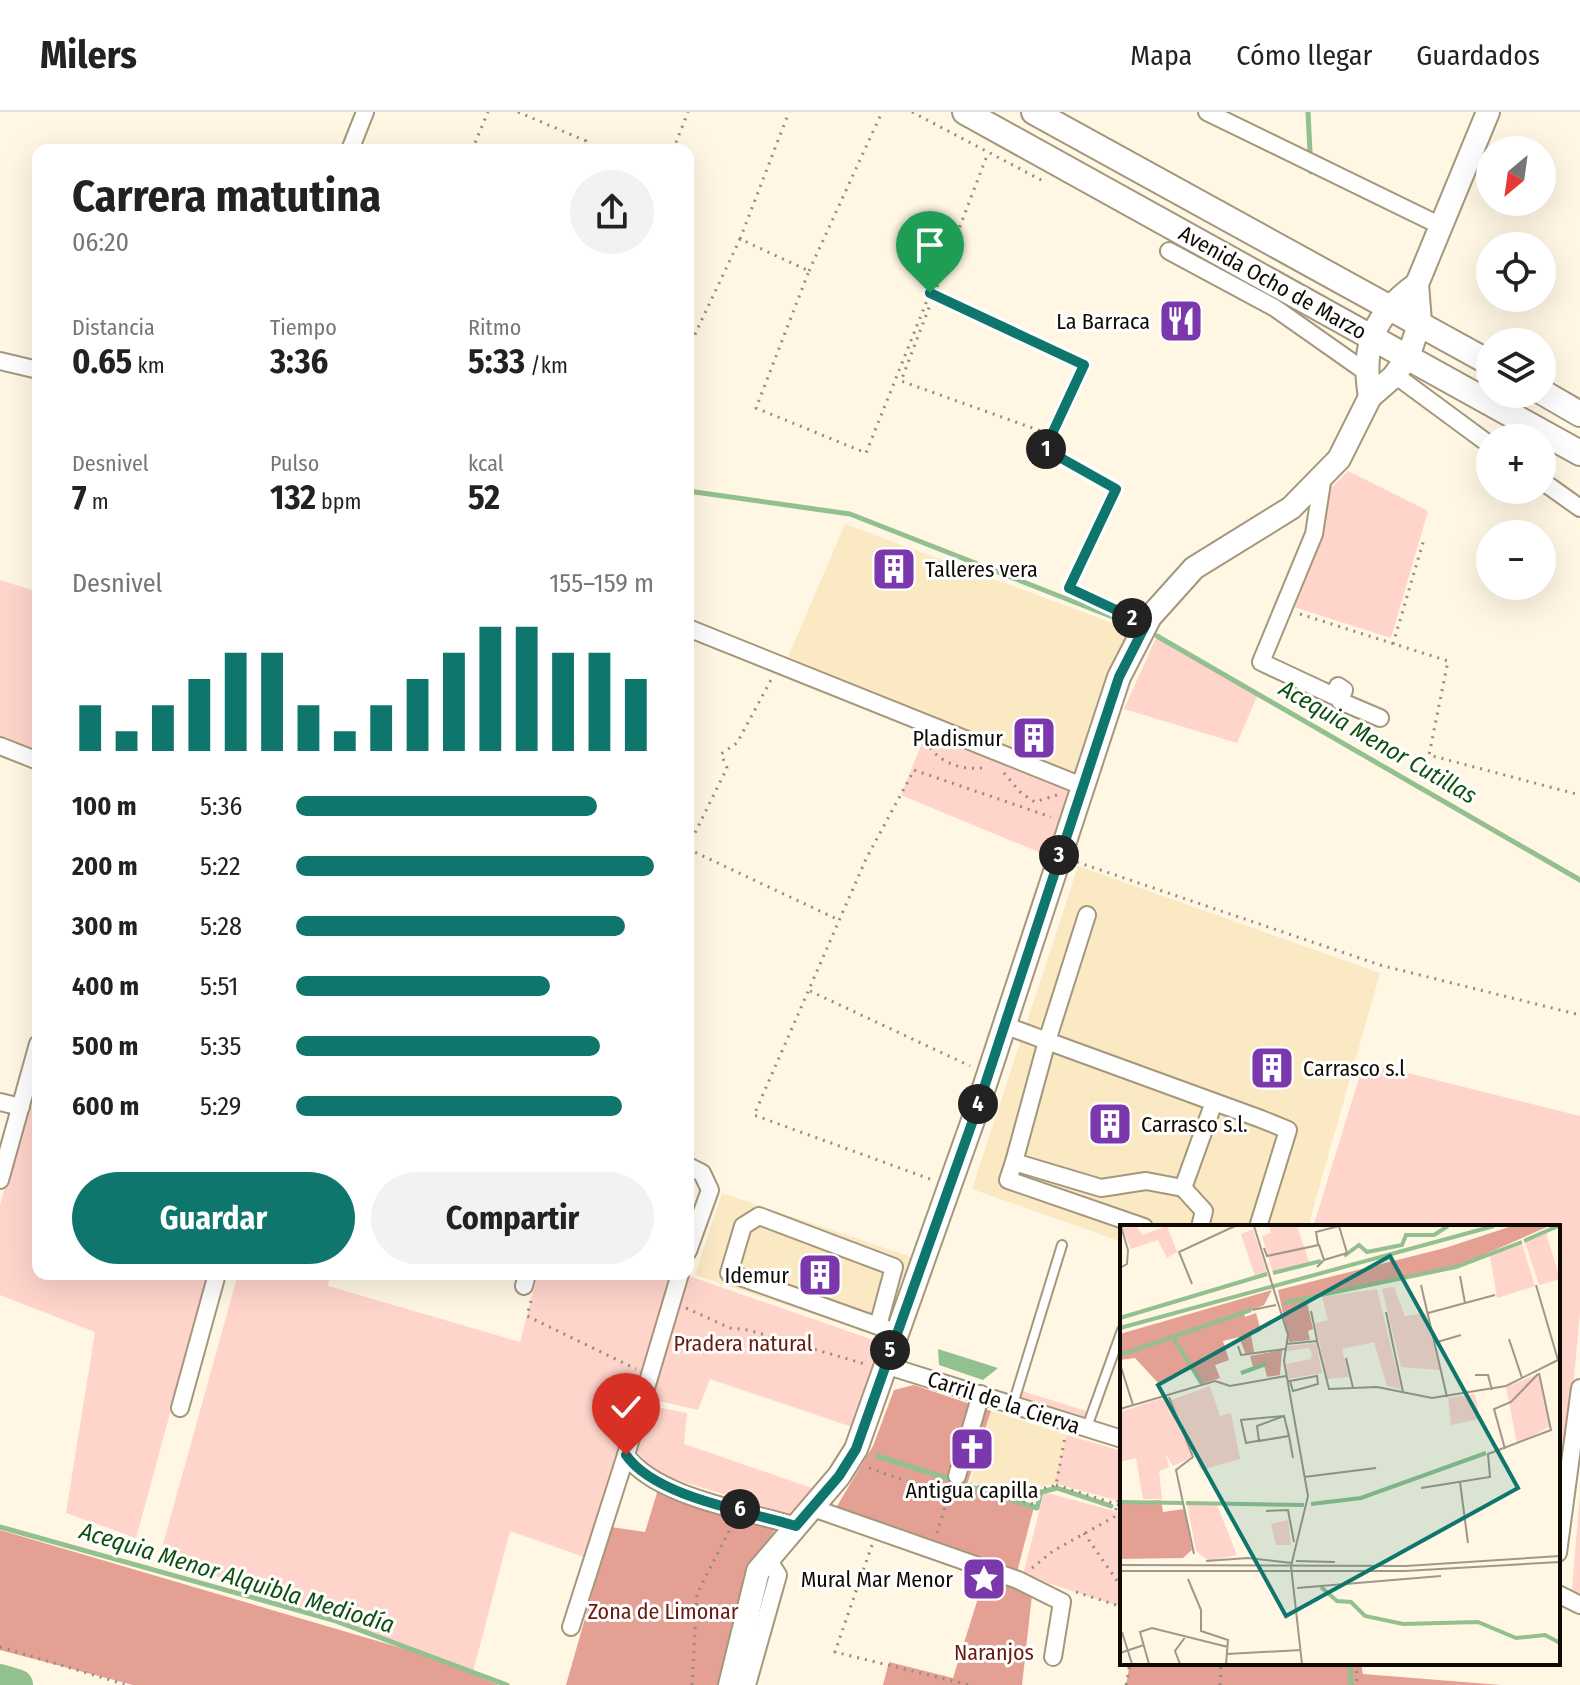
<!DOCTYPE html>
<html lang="es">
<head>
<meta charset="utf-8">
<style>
  body { margin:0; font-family:"Fira Sans Condensed",sans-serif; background:#f2f2f2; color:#222; height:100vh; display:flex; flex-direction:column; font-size:30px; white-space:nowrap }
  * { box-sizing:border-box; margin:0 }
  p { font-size:26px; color:#767676 }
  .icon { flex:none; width:44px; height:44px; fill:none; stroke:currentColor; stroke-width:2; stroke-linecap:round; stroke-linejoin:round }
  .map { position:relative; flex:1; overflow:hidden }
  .sheet { position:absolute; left:32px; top:32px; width:662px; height:1136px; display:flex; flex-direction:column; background:#fff; border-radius:16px; box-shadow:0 8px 32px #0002 }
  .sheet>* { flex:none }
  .needle { width:52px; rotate:209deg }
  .controls { position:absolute; left:1476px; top:24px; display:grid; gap:16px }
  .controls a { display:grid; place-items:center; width:80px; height:80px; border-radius:50%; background:#fff; box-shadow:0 8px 32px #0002; font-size:40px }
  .pin { position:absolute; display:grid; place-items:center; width:68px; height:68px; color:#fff; margin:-82px -34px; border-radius:50% 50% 50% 0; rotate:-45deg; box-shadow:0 0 8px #0007 }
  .pin .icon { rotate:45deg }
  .km { position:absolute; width:40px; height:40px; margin:-20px; border-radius:50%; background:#222; color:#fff; font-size:22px; line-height:40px; text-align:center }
  .round { display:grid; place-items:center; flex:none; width:84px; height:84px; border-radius:42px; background:#f2f2f2 }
  .summary { display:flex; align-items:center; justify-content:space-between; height:136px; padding:0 40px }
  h1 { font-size:44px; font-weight:700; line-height:60px }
  .stats { display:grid; grid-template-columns:repeat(3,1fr); gap:12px; height:136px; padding:8px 40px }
  .stats div { display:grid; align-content:center }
  .stats b { font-size:34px; font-weight:700 }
  .stats small { font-size:22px; font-weight:400 }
  .stats p { font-size:22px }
  .chart { height:224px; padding:16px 40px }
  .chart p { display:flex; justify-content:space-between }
  .chart svg { width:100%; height:144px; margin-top:8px; stroke:#0f766e; stroke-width:6 }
  .button { display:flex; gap:16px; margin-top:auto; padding:16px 40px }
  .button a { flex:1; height:92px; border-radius:48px; background:#0f766e; color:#fff; font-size:32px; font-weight:700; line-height:92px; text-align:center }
  .button a+a { background:#f2f2f2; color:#222 }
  ul { padding:0 40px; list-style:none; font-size:26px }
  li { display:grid; grid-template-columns:128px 96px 1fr; align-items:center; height:60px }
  li i { height:20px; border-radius:10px; background:#0f766e }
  header { display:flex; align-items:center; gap:48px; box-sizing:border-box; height:112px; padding:0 40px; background:#fff; border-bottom:2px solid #e0e0e0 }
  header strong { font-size:38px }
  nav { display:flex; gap:44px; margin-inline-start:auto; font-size:28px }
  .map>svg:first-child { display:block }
  .built { fill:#fae9c3 }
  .green { fill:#ffd4cb }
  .forest { fill:#e5a094 }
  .water { fill:#92c08e }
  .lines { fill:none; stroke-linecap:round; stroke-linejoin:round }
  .stream { stroke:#92c08e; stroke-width:5 }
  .river { stroke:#92c08e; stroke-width:32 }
  .service-casing { stroke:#a4977b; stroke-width:12 }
  .minor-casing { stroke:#a4977b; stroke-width:20 }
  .secondary-casing { stroke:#a4977b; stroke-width:26 }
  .primary-casing { stroke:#a4977b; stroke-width:28 }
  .path { stroke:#938c7f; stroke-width:3; stroke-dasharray:2 6; stroke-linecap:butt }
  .service { stroke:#fff; stroke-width:8 }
  .minor { stroke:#fff; stroke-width:16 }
  .secondary { stroke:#fff; stroke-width:22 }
  .primary { stroke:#fff; stroke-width:24 }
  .route-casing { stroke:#fff; stroke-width:16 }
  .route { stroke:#0f766e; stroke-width:10 }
  .labels { text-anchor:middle; stroke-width:6; stroke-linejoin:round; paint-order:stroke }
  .street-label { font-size:22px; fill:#0f0b03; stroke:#fff }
  .poi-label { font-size:22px; fill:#0f0b03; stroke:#fff; text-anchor:end }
  .park-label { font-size:22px; fill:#6a1a0f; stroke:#fff }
  .water-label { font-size:24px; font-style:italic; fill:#0f500f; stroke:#fff }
  .inset-river { fill:none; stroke:#92c08e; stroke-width:4 }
  .inset-road { fill:none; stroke:#9f988a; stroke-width:2 }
  .view { fill:#0f766e; fill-opacity:0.15; stroke:#0f766e; stroke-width:4 }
  .inset-edge { fill:none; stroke:#0f0b03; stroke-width:4 }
</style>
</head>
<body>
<header>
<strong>Milers</strong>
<nav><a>Mapa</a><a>Cómo llegar</a><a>Guardados</a></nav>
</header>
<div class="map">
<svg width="1580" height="1573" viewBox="0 0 1580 1573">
  <rect width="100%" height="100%" fill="#fff6e4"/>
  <g class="built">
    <path d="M845,412l284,105 -45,151 -296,-123z"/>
    <path d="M1078,754l302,107 -72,254h-186v15l-150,-53z"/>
    <path d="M722,1081l189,64 -32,79 -184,-61z"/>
    <path d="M991,1299l76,24 -13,48 -20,5 -3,12 -61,-18z"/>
  </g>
  <g class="green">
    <path d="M1348,359l80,40 -37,127 -100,-32 37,-115z"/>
    <path d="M0,468l38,12v161l-38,-13z"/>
    <path d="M1157,524l101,58 -21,49 -113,-34z"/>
    <path d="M924,626l151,45 -29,72 -145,-60z"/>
    <path d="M1364,950l216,54v197l-22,233v-319h-245z"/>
    <path d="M38,955v207h170l-72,264 -70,-25 29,-181 -95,-37v-90z"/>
    <path d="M238,1162h92l-2,12 192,56 18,-68h134l-88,283 -74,-26 -37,141 -313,-117z"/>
    <path d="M689,1164l193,67 -16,59 -14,25 -142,-48 -12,31 -47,-11z"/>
    <path d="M1013,1276l76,24 -3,7 -75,-24z"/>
    <path d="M651,1294l36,7 -3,31 128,44 -21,27 -136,-42 -20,-24z"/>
    <path d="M1067,1323l55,16v51l-68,-19z"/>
    <path d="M1044,1380l78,21v94l-99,-32z"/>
    <path d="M1580,1383v107l-9,-2z"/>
  </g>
  <g class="forest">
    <path d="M914,1273l77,26 -24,74 67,22 -17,65 -183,-61 39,-65 21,-56z"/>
    <path d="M660,1371l115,47 -27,45 -29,110h-153l45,-158 34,5z"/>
    <path d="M0,1418l432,127 67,28h-366l-133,-35z"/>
    <path d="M984,1467l49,7 -11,99h-139l6,-23 64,16z"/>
    <path d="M1130,1551h231l2,11 138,11h-375z"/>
  </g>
  <path class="water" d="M938,1237l60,19 -15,12 -44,-15z"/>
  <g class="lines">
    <g class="stream">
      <path d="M1308,0l3,60"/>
      <path d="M688,379l162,23 278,109"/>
      <path d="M1157,524l423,244"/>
      <path d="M877,1344l75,24"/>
      <path d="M959,1371l78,25 4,-16 16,-4 54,18"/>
      <path d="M0,1415l333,93 174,65"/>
      <path d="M1350,1551l1,22"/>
    </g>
    <path class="river" d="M0,1568l17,5"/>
    <g class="service-casing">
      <g id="service">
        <path d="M1013,1292l49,-159"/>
        <path d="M1087,1315l35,-97"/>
      </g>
    </g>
    <g class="minor-casing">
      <g id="minor">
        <path d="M1207,0l234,114"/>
        <path d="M350,38l15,-38"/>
        <path d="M1169,139l106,57 91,64"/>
        <path d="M0,249l38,9"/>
        <path d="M1395,263l95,70"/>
        <path d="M1323,364l-9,58 -53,128 73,34 4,-10 6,4 -4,11 40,17"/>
        <path d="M1542,369l38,27"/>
        <path d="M688,516l394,158"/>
        <path d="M0,634l38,15"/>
        <path d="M1087,803l-40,126 167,61 -31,86 -37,-7 -45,7 -87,-26 33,-121 214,78 27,11 -30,97"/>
        <path d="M1004,913l43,16"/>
        <path d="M0,990l21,5"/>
        <path d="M1014,1050l-6,18 136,47"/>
        <path d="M688,1054l14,7 8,17 -22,61"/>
        <path d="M0,1068l38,-136"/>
        <path d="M1183,1076l21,23 -4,16"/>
        <path d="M680,1162l-54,181c29,42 121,56 170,71"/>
        <path d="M524,1174l3,-12"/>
        <path d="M878,1214l16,-59 -135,-51 -16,10 -14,47 149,53 18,6"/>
        <path d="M885,1253l237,74"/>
        <path d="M180,1296l37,-134"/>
        <path d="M957,1364l24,-82"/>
        <path d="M813,1396l205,72 44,22 -9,55"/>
        <path d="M1558,1441l22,-165"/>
        <path d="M1558,1482l22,11"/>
        <path d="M571,1515l55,-172"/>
        <path d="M747,1573l31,-110 -10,-16"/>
      </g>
    </g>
    <g class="secondary-casing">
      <g id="secondary">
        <path d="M1370,285c-9,-52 4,-82 47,-113"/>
        <path d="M730,1573l28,-114 81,-95 17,-27 121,-340 142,-432 31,-60 44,-49 97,-60 48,-49 31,-62 23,-20 15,-20 12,-35 -3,-38 71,-172"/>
      </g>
    </g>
    <g class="primary-casing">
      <g id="primary">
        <path d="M965,0l615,341"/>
        <path d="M1034,0l456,251"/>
        <path d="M1542,280l38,22"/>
      </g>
    </g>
    <g class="path">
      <path d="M518,0l68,29 -3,9"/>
      <path d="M912,0l131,69"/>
      <path d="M472,38l16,-38"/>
      <path d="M673,38l15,-38"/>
      <path d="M986,46l-85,223 151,54"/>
      <path d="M740,127l49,-127"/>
      <path d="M809,159l73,-159"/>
      <path d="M688,237l52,-110 69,32 -53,137 110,45 64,-160 154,72 -39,84 71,40 -47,99 59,28"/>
      <path d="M1300,502l148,47 -19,94 151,40"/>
      <path d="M1393,532l31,-105"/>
      <path d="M926,629c11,22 38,31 61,26"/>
      <path d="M1004,661l17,20 14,9 25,-8"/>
      <path d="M688,735l39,-79 -6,-14 16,-11 35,-65"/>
      <path d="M688,737l151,71"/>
      <path d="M1077,750l303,103 200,50"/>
      <path d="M810,879l160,75"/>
      <path d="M930,1067l-176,-64 112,-256 48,-89 137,47"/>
      <path d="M531,1189l-4,15 109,53"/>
      <path d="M686,1196l44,20 18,2 117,34"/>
      <path d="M869,1356l79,28"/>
      <path d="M970,1372l63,20 4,-14 19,-5 9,-48"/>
      <path d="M1056,1373l66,21"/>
      <path d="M937,1421l12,-39"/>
      <path d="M1084,1421l38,55"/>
      <path d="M872,1433l-37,107 134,33"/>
      <path d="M1032,1456l21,-17 61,-34 8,-31"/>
      <path d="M1076,1480l46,15"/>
      <path d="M0,1535l127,38"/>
      <path d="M1356,1551l1,22"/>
      <path d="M692,1573l5,-91 35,-69"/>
      <path d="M1126,1573l4,-22"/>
      <path d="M1220,1573l1,-22"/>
    </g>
    <use href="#service" class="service"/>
    <use href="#minor" class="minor"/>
    <use href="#secondary" class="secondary"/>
    <use href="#primary" class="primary"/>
  </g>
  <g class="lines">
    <g class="route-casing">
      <path id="route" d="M626,1343c29,42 121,56 170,71l43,-50 17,-27 121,-340 142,-432 27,-53 -77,-36 47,-99 -71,-40 39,-84 -154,-72"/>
    </g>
    <use href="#route" class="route"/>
  </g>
  <defs>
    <g id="restaurant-square" transform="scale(2.3)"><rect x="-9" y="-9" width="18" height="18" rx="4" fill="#7a38ac" stroke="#fff"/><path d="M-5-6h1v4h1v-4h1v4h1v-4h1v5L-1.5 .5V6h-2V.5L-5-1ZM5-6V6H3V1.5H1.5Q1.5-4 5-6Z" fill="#fff"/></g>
    <g id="building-square" transform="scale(2.3)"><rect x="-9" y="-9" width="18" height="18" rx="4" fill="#7a38ac" stroke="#fff"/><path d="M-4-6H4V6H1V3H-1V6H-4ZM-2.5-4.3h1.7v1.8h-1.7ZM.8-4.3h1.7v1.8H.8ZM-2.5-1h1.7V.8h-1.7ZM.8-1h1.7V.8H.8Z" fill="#fff"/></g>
    <g id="church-square" transform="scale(2.3)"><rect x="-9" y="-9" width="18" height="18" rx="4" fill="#7a38ac" stroke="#fff"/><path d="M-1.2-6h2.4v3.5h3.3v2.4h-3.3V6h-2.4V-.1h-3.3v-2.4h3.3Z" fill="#fff"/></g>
    <g id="sight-square" transform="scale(2.3)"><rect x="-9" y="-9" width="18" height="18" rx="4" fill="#7a38ac" stroke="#fff"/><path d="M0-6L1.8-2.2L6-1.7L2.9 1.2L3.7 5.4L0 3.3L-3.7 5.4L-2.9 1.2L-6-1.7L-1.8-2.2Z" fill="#fff"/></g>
  </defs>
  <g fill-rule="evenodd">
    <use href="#restaurant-square" x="1181" y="209"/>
    <use href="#building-square" x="894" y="457"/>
    <use href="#building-square" x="1034" y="626"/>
    <use href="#building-square" x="1272" y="956"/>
    <use href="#building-square" x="1110" y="1012"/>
    <use href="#building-square" x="820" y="1163"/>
    <use href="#church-square" x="972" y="1337"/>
    <use href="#sight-square" x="984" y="1467"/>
  </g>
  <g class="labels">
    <g class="street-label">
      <text transform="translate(1273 170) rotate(29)" y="8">Avenida Ocho de Marzo</text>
      <text transform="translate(1004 1290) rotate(18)" y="8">Carril de la Cierva</text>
    </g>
    <g class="poi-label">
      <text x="1150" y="217">La Barraca</text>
      <text x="925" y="465" text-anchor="start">Talleres vera</text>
      <text x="1003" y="634">Pladismur</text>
      <text x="1303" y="964" text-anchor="start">Carrasco s.l</text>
      <text x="1141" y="1020" text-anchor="start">Carrasco s.l.</text>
      <text x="789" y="1171">Idemur</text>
      <text x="972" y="1386" text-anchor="middle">Antigua capilla</text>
      <text x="953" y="1475">Mural Mar Menor</text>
    </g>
    <g class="park-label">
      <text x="743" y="1239">Pradera natural</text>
      <text x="663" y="1507">Zona de Limonar</text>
      <text x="994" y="1548">Naranjos</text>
    </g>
    <g class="water-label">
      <text transform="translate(1378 630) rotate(30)" y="8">Acequia Menor Cutillas</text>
      <text transform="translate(237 1466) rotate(17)" y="8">Acequia Menor Alquibla Mediodía</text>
    </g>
  </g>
  <g transform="translate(1120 1113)">
    <rect width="440" height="440" fill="#fff6e4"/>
    <path d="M1,1h16l5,9 25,-9 10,26 -10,6 -9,-18 -27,9zM149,1h28l13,38 -37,9 -11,-37 9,-3zM133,4l14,44 -12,3 -14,-42zM426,8l14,46 -21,6 -14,-43zM402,19l13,42 -38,12 -7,-42zM274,62l11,29 21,-3 14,57 -39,-3 -19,-78zM257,64l24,100 -14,-3 -13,-44 -32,7 7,28 -22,2 -12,-56 13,-3 -6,-23zM196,118l6,30 -34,6 -2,-15 25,-5 1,-6 -3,-5 -22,3 1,-5zM418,149l13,52 -34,18 -11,-57zM90,161l10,30 11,-3 9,46 -39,11 -30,-70zM355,169l5,25 -29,6 -3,-27zM46,172l27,60 -20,9 -7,-11 3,12 -10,4 3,28h-19l-7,-41 -16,4v-50zM67,278l30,2 20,50 -28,6 -13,-10zM168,295l3,25h-15l-5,-21z" fill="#ffd4cb"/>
    <path d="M392,1h37l-93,41 -150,31 7,31 -5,2 2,9 -21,2 -11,-52 167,-42zM152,65l-8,15 -20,8 1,4 11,-4 5,18 -10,4 3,17 -8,3 -7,-18 -16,4 6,19 -14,5 5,13 -19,6 -10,-15 -32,15 -24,-26 -15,2v-26zM162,125l-2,25 -13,2 -3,-12 -11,2 -3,-11zM41,275l2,12 21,-3 8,41 -9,8 -63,1v-56z" fill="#e5a094"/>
    <path class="inset-river" d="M404,16l34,-15M224,31l15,-11 8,7 35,-7 4,-10h28l14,-9M153,48l48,-12M163,78l173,-36 66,-25M0,93l147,-44M0,103l374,-102M52,111l30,48M0,130l131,-45M121,148l25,-9M0,277l63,1M66,278l118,2M191,279l50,-6 125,-45M201,362l16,14 14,1 14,14 38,8 75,-2 38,16 29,-3 15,8"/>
    <path class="inset-road" d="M134,1l34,109 -4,26 24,135 -17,70 11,98M198,19l-2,-12 23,-6 8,27 -23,7M144,23l3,8 52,-11 5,15 -7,7M0,43l7,-4 1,-14 -7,-24M340,51l5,27M72,59l-13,-32 56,-26M301,60l26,112M416,60l22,75M132,85l24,-5M191,86l6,29M266,87l17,80M308,88l67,-18M389,114l13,39M314,118l27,-8M166,119l31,-3 12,48 48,-2 55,11 74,-12 54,-27M118,121l3,9 44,-6M226,133l7,30M1,142l12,38M355,150h13l4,15M167,156h3l27,-5 1,8 -25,7 -3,-10M49,172l24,60 -17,13 18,84M0,184l95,-28 15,5 56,-10M164,191l-43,4 5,23 5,-1 38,-6 -5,-20 -27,10 2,15 30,-5 4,22M385,224l-11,-40 17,-7 27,-28M184,252l72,-9M340,257l8,61M301,263l69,-11 -2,-23 63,-24 -12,-57M146,286l22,-1 6,32M86,336l42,-3 44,5M176,336l39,1M0,340l286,1 154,-10M0,346h285l155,-9M68,354l13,31v21l27,9 -2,24M177,363l144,-12M2,407l10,32M0,428l24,-8M107,429l74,-4M29,439l-9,-32 12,-4 76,19M60,439l-5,-13 11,-15"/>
    <path class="view" d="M270,31l128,232 -232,128 -128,-231z"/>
    <rect width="440" height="440" class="inset-edge"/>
  </g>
</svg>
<div class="controls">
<a><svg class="needle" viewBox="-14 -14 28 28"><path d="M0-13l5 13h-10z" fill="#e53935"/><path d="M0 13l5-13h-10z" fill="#767676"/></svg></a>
<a><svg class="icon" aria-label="locate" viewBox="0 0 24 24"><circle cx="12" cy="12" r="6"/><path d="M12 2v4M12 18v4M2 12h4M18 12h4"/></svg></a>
<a><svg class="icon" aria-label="layers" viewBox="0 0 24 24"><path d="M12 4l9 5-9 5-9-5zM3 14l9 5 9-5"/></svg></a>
<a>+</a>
<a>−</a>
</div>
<div class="pin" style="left:930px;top:181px;background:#1e9e55"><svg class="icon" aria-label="arrive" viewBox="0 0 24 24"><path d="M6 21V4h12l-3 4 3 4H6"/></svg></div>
<div class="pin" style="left:626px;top:1343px;background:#d93025"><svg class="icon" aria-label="check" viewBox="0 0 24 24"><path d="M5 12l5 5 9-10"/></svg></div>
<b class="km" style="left:1046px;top:337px">1</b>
<b class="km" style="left:1132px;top:506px">2</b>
<b class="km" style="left:1059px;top:743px">3</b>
<b class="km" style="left:978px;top:992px">4</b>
<b class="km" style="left:890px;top:1238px">5</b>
<b class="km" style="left:740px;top:1397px">6</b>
<section class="sheet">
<div class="summary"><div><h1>Carrera matutina</h1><p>06:20</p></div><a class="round"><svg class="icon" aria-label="share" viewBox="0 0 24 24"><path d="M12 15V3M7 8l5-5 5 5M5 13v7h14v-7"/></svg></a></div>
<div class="stats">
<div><p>Distancia</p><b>0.65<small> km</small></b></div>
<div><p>Tiempo</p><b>3:36</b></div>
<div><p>Ritmo</p><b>5:33<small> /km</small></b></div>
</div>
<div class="stats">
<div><p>Desnivel</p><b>7<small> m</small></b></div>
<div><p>Pulso</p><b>132<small> bpm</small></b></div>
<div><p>kcal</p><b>52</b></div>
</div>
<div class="chart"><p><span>Desnivel</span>155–159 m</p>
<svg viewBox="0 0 160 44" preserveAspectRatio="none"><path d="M5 44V30M15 44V38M25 44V30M35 44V22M45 44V14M55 44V14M65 44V30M75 44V38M85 44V30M95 44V22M105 44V14M115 44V6M125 44V6M135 44V14M145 44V14M155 44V22"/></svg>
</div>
<ul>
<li><b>100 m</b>5:36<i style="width:84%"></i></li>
<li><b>200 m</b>5:22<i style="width:100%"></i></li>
<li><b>300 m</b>5:28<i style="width:92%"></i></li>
<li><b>400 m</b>5:51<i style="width:71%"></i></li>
<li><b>500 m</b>5:35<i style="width:85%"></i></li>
<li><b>600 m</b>5:29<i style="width:91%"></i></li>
</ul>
<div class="button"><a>Guardar</a><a>Compartir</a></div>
</section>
</div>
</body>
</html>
